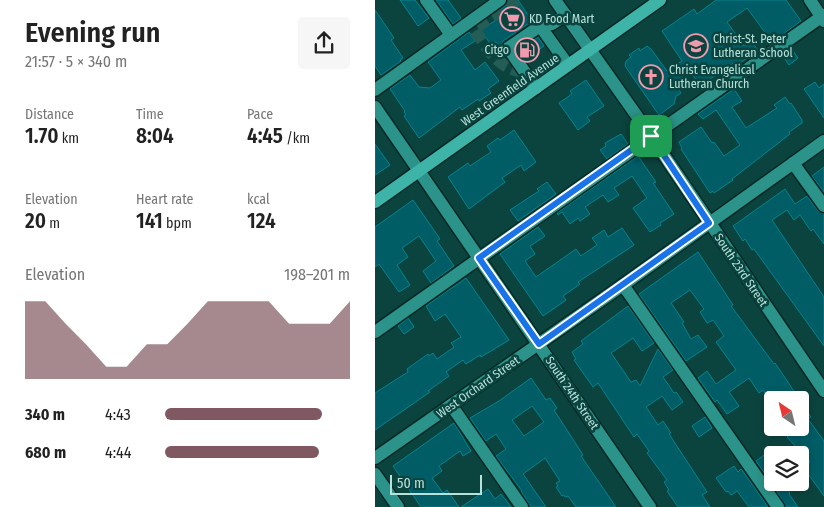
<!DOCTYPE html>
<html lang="en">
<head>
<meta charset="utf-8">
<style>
  body { margin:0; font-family:"Fira Sans Condensed",sans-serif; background:#f6f6f6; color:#222; height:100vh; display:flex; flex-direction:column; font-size:19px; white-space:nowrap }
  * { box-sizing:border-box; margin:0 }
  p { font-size:16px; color:#767676 }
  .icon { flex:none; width:28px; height:28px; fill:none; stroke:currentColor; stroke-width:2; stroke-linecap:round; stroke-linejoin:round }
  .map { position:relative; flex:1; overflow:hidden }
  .panel { display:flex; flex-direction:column; background:#fff; width:375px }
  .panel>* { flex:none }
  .needle { width:32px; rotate:325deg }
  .tools { position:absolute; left:389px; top:391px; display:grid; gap:10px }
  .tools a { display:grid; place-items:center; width:45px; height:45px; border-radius:5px; background:#fff; box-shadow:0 2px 8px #0003; font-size:25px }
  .scale { position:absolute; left:15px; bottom:12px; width:92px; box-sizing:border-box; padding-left:5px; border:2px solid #b5e2db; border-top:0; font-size:14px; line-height:18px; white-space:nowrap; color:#b5e2db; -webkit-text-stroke:4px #0b443f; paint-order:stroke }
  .pin { position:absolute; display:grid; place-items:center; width:42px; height:42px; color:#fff; margin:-21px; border-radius:10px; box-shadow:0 2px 8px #0006 }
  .round { display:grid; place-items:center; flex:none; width:52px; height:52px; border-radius:5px; background:#f6f6f6 }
  .overview { display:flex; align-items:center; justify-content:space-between; height:85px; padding:0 25px }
  h1 { font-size:28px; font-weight:600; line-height:38px }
  .figures { display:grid; grid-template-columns:repeat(3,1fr); gap:8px; height:85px; padding:5px 25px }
  .figures div { display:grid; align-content:center }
  .figures b { font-size:21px; font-weight:600 }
  .figures small { font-size:14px; font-weight:400 }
  .figures p { font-size:14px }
  .chart { height:140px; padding:10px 25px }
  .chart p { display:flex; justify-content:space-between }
  .chart svg { width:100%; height:90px; margin-top:5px; fill:#805861; opacity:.7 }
  ul { padding:0 25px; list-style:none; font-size:16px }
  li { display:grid; grid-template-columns:80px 60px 1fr; align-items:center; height:38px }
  li i { height:12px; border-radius:6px; background:#805861 }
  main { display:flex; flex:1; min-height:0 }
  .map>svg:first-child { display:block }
  .building { fill:#005c65; stroke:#07838e; fill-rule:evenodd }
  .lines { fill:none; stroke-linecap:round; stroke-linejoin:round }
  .minor-tunnel { stroke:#245c56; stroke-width:12; stroke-dasharray:12 6; stroke-linecap:butt }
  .minor-casing { stroke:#072824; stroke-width:15 }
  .major-casing { stroke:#072824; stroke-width:15 }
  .minor { stroke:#2b9389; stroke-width:12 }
  .major { stroke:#3eb3a8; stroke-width:12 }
  .route-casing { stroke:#fff; stroke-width:10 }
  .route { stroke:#1a73e8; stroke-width:6 }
  .labels { text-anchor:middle; stroke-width:5; stroke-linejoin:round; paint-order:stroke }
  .poi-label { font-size:12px; fill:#b5e2db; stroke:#0b443f; text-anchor:start }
  .street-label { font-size:12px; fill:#b5e2db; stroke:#0b443f }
</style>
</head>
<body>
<main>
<section class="panel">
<div class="overview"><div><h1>Evening run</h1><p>21:57 · 5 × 340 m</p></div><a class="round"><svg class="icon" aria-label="share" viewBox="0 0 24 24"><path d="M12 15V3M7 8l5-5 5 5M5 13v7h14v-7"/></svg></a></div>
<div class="figures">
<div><p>Distance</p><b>1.70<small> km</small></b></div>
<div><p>Time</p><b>8:04</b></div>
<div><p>Pace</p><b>4:45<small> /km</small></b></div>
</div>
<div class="figures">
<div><p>Elevation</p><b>20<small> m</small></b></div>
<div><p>Heart rate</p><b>141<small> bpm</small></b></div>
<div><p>kcal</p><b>124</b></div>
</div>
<div class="chart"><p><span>Elevation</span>198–201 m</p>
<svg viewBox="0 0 160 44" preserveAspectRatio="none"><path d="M0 44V6L10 6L20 17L30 27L40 38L50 38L60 27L70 27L80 17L90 6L100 6L110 6L120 6L130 17L140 17L150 17L160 6V44z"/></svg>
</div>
<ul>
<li><b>340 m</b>4:43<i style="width:85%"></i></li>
<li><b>680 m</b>4:44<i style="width:83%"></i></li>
</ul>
</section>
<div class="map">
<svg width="449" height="507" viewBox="0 0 449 507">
  <rect width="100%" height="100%" fill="#0b443f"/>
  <g class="building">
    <path d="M25,0h15l14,18 -11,8z"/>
    <path d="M61,0h12l13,18 -8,6z"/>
    <path d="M133,0h10l14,21 -29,20 -3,7 -4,-6 -5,3 -10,-15 15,-10 -3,-5 12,-9z"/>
    <path d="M341,0h70l15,21 -29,21 -25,-34 -20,14 17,24 7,-6 7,11 -21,14 -2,-3 -25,17 3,5 -10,6 -13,-19 -16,11 7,11 -5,3 -2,8 -15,11 -34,-49 1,-5 5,-4 -2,-2 10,-7 1,3 7,-5 4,3 16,22 15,-10 -20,-30 32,-22 3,5z"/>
    <path d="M0,10l19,28 -3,2 12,18 -3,2 1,1 -20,14 -6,-9z"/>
    <path d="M94,32l6,9 -14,9 14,20 10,-8 14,19 -11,8 3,4 -12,8 -1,-2 -16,11 -2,-3 -41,31 -15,-22 2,-1 -2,-3 1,-1 -15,-22 20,-14 9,12 11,1 11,-8 -13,-18z"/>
    <path d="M163,37l6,9 -19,13 -6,-9z"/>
    <path d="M416,48l7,10 -9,7 -7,-10z"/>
    <path d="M211,80l18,26 -17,11 3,4 -12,9 -19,-27 13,-9 -2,-3z"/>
    <path d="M440,82l4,6 5,-4v34l-20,-29z"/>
    <path d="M359,89l8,12 -10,6 14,21 31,-20 -3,-3 11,-8 5,7 1,-1 11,17v3l-13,9 1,2 -58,45 1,1 -19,13 -1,-2 -3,2 -29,-44 1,-1 -3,-6 22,-15 11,16 2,-1 10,14 16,-11 -24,-35 -13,9 -5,-5z"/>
    <path d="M139,130l22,32 -12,9 -3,-6 -19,13 3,4 -36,27 -21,-32 20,-14 2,3 21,-14 -4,-6 11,-8 2,2z"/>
    <path d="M246,134l7,10 -21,15 -7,-9 6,-4 -1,-3z"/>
    <path d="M0,144l15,21 -15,10z"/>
    <path d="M263,156l18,26 -3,1 21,31 -14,9 1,2 -11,7 -17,-24 14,-10 -15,-22 -18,12 5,7 -8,5 -3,2 -5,-7 -18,12 5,7 -10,7 -2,-3 -8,6 -8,-12 -4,3 -1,-2z"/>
    <path d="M449,167v25l-12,-16z"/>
    <path d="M172,182l9,12 -38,27 -8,-11 29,-19 -2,-2z"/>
    <path d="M410,189l10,15 12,-8 11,15 6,3v30l-11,-15 -2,2 -11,-16 -6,5 -7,-10 -15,10 52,77v49l-70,-97 -2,1 -7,-11 -2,2 -10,-15z"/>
    <path d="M38,200l27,39 -3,2 17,25 -23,17 -8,-12 13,-10 -17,-25 -17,12 6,9 -11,8 13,20 -11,7 -20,-28 -4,3v-40z"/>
    <path d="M163,227l7,9 -15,10 5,8 -10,7 11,16 40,-28 5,7 16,-11 -5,-7 12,-8 4,7 14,-9 12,17 -56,37 2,2 -17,12 3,4 -23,16 -43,-62z"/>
    <path d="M323,252l35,53 -2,1 43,58 1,-1 25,37h-30l-7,-10 -4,3 -10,-15 -20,14 10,14 -12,8 -10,-14 -2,2 -17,-24 9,-7 9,13 20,-14 -20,-28 8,-6 -11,-16 -6,3 -7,-11 4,-3 -14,-19 -19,13 13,19 -2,1 9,16 7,-4 9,12 -21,14 -47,-67z"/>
    <path d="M91,278l43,62 -28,17 -1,-2 -14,9 -3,-4 -17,12 3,4 -21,15 2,1 -55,38v-37l33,-21 -1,-3 21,-15 1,2 4,-3 4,6 17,-12 -3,-4 10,-6 -16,-23 -10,7 -9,-15z"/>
    <path d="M253,306l26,37 -12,8 -9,-13 -22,15 20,29 5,-2 4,6 18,-37 15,21 -10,7 11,16 2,-1 7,10 -11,8 -10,-14 -16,11 12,18 5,-4 8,12 -2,1 38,58 -5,3 8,12h-32l-11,-16 2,-1 -5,-8 3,-2 -20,-27 2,-2 -12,-17 -3,3 -36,-54 -5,4 -19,-27 2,-1 -4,-7 11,-8 -2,-3z"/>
    <path d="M33,318l6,9 -10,7 -6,-8z"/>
    <path d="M156,378l15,22 4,-2 7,10 -3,2 29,45 -2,1 35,51h-40l-8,-11 -3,1 -1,-2 -2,1 -6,-9 2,-1 -2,-3 4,-2 -15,-23 -22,16 23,33h-15l-10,-16h1l-26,-35 10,-7 -10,-15 -10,7 -16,-23 29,-17zM157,406l12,16 -20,14 -12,-16z"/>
    <path d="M425,401l11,16 -3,2 16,22v55l-21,-29 7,-5 -12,-16 -2,1 -9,-10 4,-3 -5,-6h14z"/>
    <path d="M330,417l7,11 -13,9 -7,-11z"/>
    <path d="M79,423l17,28 -8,5 -3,-5 -21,15 3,5 -10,7 11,15 4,-3 12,17h-38l-28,-41z"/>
    <path d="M389,455l9,11v19l-17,-24z"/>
    <path d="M359,466l4,6 3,-3 1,1 26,37h-19l-12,-16 -6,4 -3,-4 -2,1 -10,-14z"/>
    <path d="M408,483l7,10 -1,1 9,13h-12l-11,-19z"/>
    <path d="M113,489l7,10 6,-5 10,13h-50z"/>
  </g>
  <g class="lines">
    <path class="minor-tunnel" d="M142,0l-43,29c15,22 23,39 52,44"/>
    <g class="minor-casing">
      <g id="minor">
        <path d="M51,0l25,35"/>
        <path d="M180,0l96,136 173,255"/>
        <path d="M435,0l14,21"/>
        <path d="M165,26l28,39"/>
        <path d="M161,88l-28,-40 32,-22 12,-2 14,-9"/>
        <path d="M0,90l125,-90"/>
        <path d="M0,107l275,400"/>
        <path d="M418,163l31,43"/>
        <path d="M248,285l155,222"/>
        <path d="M0,332l449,-317"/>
        <path d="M76,405l71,102"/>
        <path d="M0,458l248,-173 201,-144"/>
        <path d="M0,474l23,33"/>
      </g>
    </g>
    <g class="major-casing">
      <path id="major" d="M0,202l285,-202"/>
    </g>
    <use href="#minor" class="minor"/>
    <use href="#major" class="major"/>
  </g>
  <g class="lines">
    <g class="route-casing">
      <path id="route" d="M276,136l58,87 -170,121 -60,-86z"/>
    </g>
    <use href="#route" class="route"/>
  </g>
  <defs>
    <g id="supermarket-ring" transform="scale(1.25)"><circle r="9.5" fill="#0b443f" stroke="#f29aad" stroke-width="1.5"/><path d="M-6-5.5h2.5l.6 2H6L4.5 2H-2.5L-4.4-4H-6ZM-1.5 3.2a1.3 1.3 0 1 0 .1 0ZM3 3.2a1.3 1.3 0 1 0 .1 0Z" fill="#f29aad"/></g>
    <g id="school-ring" transform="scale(1.25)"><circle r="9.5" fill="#0b443f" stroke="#f29aad" stroke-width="1.5"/><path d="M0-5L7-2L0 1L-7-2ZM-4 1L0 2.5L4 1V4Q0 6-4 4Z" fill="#f29aad"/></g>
    <g id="fuel-ring" transform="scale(1.25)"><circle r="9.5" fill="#0b443f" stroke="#f29aad" stroke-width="1.5"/><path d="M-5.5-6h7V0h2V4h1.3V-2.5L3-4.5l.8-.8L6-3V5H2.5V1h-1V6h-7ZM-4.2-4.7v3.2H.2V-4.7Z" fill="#f29aad"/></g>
    <g id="church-ring" transform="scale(1.25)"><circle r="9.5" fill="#0b443f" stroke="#f29aad" stroke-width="1.5"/><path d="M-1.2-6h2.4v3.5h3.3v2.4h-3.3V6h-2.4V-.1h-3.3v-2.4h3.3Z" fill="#f29aad"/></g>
  </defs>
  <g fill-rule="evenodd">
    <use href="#supermarket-ring" x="137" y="19"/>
    <use href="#school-ring" x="321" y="46"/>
    <use href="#fuel-ring" x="152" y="50"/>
    <use href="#church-ring" x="276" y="77"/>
  </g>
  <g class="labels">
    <g class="poi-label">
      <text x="154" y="23">KD Food Mart</text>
      <text x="338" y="43">Christ-St. Peter<tspan x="338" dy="14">Lutheran School</tspan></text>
      <text x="134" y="54" text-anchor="end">Citgo</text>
      <text x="294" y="74">Christ Evangelical<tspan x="294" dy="14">Lutheran Church</tspan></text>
    </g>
    <g class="street-label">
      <text transform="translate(135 90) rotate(-35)" y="4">West Greenfield Avenue</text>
      <text transform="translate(366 270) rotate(56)" y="4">South 23rd Street</text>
      <text transform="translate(103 387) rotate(-35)" y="4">West Orchard Street</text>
      <text transform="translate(197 393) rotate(56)" y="4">South 24th Street</text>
    </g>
  </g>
</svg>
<div class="tools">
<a><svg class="needle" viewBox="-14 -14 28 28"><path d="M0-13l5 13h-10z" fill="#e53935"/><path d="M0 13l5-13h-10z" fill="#767676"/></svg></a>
<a><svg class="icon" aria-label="layers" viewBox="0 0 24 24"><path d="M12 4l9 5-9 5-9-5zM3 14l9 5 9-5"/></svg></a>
</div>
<div class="scale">50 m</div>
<div class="pin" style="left:276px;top:136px;background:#1e9e55"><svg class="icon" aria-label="arrive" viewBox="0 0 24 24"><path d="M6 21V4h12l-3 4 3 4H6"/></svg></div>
</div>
</main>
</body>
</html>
